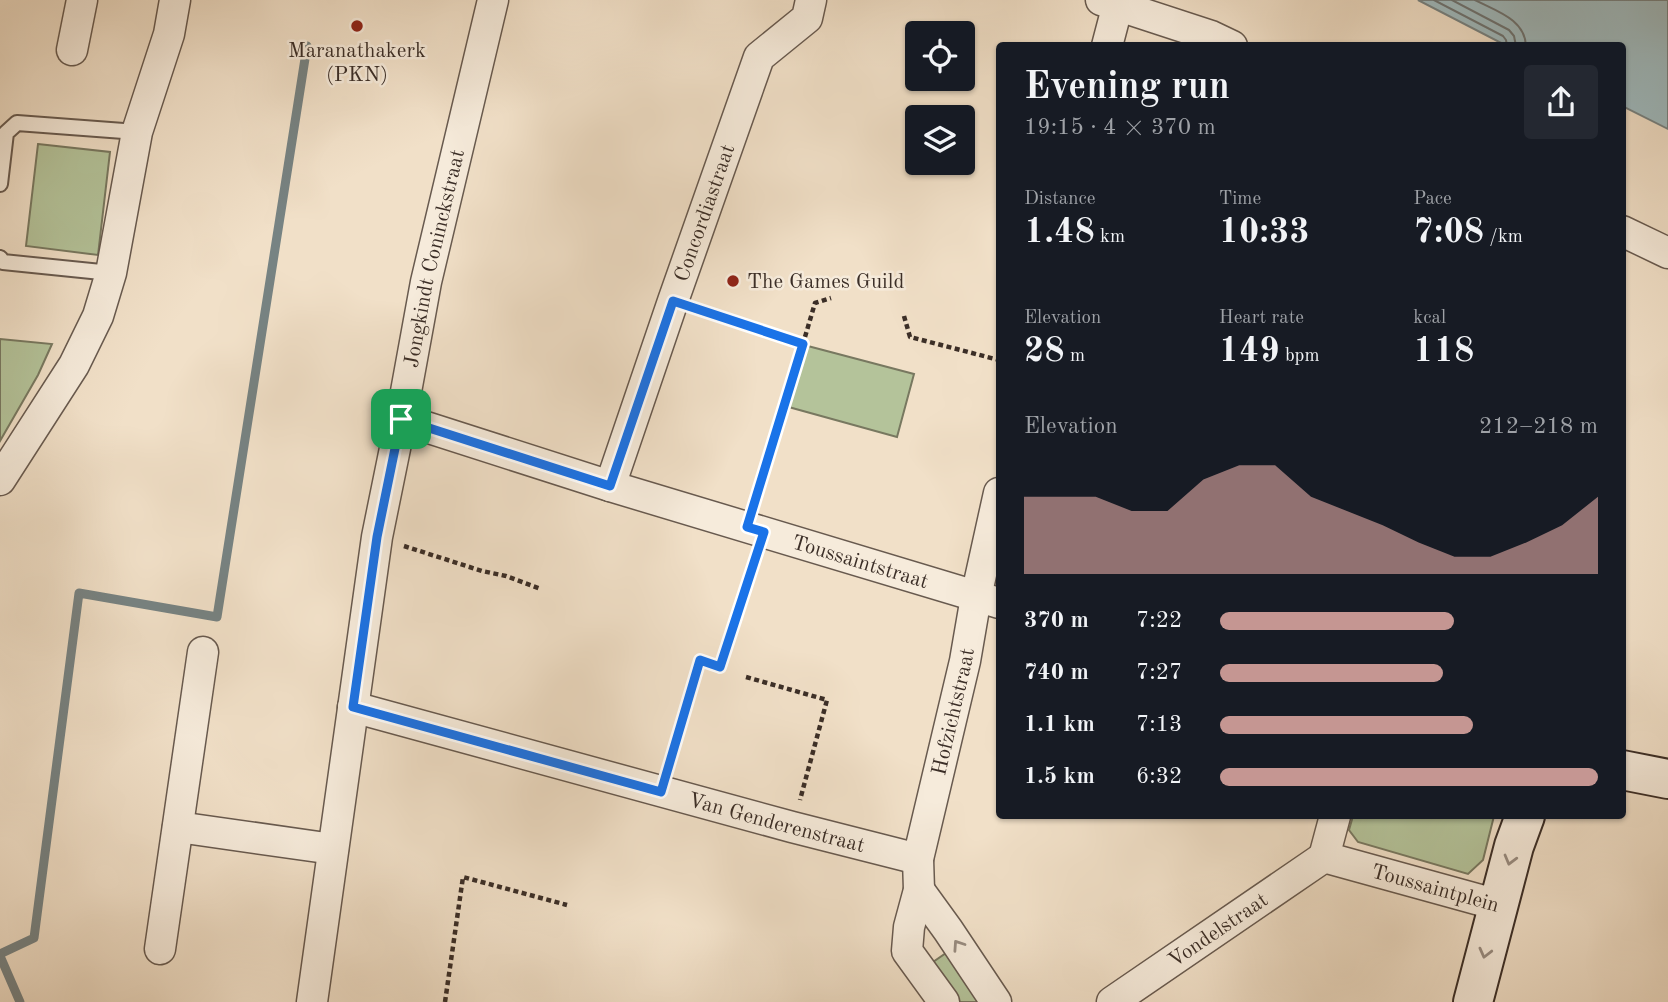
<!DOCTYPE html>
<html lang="en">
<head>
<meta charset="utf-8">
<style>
  body { margin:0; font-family:"Old Standard TT",serif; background:#242831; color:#f1f3f6; height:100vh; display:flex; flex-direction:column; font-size:26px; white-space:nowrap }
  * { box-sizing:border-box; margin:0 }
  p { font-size:23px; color:#9ea1a6 }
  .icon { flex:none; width:38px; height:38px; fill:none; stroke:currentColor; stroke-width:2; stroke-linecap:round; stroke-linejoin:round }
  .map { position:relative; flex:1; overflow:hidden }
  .details { position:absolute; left:996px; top:42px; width:630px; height:777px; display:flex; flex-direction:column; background:#171b24; border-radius:7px; box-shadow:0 2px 5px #0004 }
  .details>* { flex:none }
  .fabs { position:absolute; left:905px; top:21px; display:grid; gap:14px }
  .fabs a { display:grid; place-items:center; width:70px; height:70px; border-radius:7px; background:#171b24; box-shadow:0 2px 5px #0004; font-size:35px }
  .pin { position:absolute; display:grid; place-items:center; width:60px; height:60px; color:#fff; margin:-30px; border-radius:14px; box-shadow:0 4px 10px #0006 }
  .round { display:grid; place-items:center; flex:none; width:74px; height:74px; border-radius:7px; background:#242831 }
  .overview { display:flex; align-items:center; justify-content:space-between; height:119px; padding:0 28px }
  h1 { font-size:38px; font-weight:700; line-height:52px }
  .figures { display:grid; grid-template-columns:repeat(3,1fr); gap:10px; height:119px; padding:7px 28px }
  .figures div { display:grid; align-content:center }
  .figures b { font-size:35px; font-weight:700 }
  .figures small { font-size:19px; font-weight:400 }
  .figures p { font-size:19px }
  .chart { height:196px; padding:14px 28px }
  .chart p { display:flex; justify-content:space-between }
  .chart svg { width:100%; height:126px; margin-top:7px; fill:#c59692; opacity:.7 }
  ul { padding:0 28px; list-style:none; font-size:23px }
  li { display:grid; grid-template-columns:112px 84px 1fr; align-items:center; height:52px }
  li i { height:18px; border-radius:9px; background:#c59692 }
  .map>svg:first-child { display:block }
  .green { fill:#b4c39a; stroke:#787860; stroke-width:2 }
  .water { fill:#9fbbc0; stroke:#778383; stroke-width:2 }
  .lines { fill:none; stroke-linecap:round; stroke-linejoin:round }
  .shore { stroke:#6d7474; stroke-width:2 }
  .stream { stroke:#778383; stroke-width:9 }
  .lane-casing { stroke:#685a4f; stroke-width:18 }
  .street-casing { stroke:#685a4f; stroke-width:33 }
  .secondary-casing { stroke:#3b2e27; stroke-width:42 }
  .path { stroke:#3b2e27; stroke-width:4.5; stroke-dasharray:5 3.5; stroke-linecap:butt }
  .lane { stroke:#f6ebdb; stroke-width:14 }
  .street { stroke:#f6ebdb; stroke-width:30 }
  .secondary { stroke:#f6ebdb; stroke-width:38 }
  .oneway { stroke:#988c81 }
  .route-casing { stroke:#fff; stroke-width:14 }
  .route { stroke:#1a73e8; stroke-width:9 }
  .poi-dot { fill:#8f2418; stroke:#f6ebdb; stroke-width:2.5 }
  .labels { text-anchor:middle; stroke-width:5; stroke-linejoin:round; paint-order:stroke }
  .poi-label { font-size:21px; fill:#3b2e27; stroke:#f6ebdb }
  .street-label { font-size:21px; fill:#3b2e27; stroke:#f6ebdb }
</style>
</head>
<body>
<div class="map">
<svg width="1668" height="1002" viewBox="0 0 1668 1002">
  <rect width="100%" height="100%" fill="#f1e0c8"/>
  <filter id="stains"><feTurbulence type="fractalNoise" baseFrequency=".00286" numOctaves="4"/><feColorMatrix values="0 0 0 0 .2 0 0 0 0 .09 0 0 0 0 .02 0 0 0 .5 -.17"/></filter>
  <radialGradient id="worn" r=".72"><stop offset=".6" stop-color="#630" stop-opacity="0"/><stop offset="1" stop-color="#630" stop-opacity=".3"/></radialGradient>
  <g class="green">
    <path d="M38,144l72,8 -12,103 -72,-9z"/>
    <path d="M0,339l52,5 -14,31 -38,66z"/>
    <path d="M804,345l110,29 -17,63 -112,-31z"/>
    <path d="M1353,816h141l-11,44 -15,14 -110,-32 -9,-12z"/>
    <path d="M952,949l36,53h-28l-27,-40z"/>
  </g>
  <path class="water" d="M1418,0h250v129l-46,-23v-60l-117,-1z"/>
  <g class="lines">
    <g class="shore">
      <path d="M1434,0l69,36 3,4 1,6"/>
      <path d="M1452,0l57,30 5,6 2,10"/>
      <path d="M1475,0c21,11 50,19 51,46"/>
    </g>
    <g class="stream">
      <path d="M0,954l34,-16 45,-345 138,24 90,-571"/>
      <path d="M0,956l20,46"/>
    </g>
    <g class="lane-casing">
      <g id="lane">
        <path d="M0,184l6,-51 11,-10 120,9"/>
        <path d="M0,258l3,4 108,11"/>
      </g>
    </g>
    <g class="street-casing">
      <g id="street">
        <path d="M1101,0l110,36 21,10"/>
        <path d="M1107,46l11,-42"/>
        <path d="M72,50l10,-50"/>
        <path d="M1622,231l46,22"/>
        <path id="s1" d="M401,419l209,67 389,117"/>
        <path d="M0,480l74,-115 24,-49 13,-43 26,-141 32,-98 6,-34"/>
        <path id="s2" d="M610,486l63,-185 86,-244 48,-39 4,-18"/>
        <path id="s3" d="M353,707l439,120 126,32"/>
        <path id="s4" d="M1335,816l-11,41 174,48"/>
        <path d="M178,827l155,22"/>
        <path d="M919,890l29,40 48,72"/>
        <path d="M160,949l43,-297"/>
        <path id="s5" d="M312,1002l65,-465 24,-118 25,-137 67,-282"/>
        <path id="s6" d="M944,1002l-37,-51 2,-24 10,-37 -1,-31 47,-198 11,-64 23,-104"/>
        <path id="s7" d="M1112,1002l212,-145"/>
      </g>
    </g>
    <g class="secondary-casing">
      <g id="secondary">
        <path d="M1622,770l46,9"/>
        <path d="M1473,1002l41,-156 11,-30"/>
      </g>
    </g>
    <g class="path">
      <path d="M701,310l102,34"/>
      <path d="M904,316l6,21 89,23"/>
      <path d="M757,500l58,-197 16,-5"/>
      <path d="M404,546l78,25 24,5 35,13"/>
      <path d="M746,677l81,23 -27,100"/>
      <path d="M669,764l31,-104 20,7 35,-108"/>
      <path d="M445,1002l18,-125 104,28"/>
    </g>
    <use href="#lane" class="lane"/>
    <use href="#street" class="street"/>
    <use href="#secondary" class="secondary"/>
  </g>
  <defs><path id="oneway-chevron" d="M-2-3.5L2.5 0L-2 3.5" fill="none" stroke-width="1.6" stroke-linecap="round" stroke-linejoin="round" transform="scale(1.75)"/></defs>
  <g class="oneway">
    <use href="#oneway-chevron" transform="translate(1510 860) rotate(105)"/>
    <use href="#oneway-chevron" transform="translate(958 945) rotate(-124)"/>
    <use href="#oneway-chevron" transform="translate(1485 953) rotate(104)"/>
  </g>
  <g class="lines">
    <g class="route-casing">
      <path id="route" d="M673,301l130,43 -56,183 17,5 -44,135 -20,-7 -39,132 -308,-85 24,-170 24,-118 209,67z"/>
    </g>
    <use href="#route" class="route"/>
  </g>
  <g class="poi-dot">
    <circle cx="357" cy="26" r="7"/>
    <circle cx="733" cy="281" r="7"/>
  </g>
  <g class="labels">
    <g class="poi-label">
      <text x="357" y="57">Maranathakerk<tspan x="357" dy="24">(PKN)</tspan></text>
      <text x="747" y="288" text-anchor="start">The Games Guild</text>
    </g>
    <g class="street-label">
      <text dy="7" stroke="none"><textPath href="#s2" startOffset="289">Concordiastraat</textPath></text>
      <text dy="7" stroke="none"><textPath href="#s5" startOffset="754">Jongkindt Coninckstraat</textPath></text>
      <text dy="7" stroke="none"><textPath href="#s1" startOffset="481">Toussaintstraat</textPath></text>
      <text dy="7" stroke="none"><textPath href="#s6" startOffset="308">Hofzichtstraat</textPath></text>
      <text dy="7" stroke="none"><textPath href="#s3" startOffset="439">Van Genderenstraat</textPath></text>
      <text dy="7" stroke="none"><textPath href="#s4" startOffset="158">Toussaintplein</textPath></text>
      <text dy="7" stroke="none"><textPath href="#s7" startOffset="128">Vondelstraat</textPath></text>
    </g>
  </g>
  <rect width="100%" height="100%" filter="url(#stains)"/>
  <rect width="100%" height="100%" fill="url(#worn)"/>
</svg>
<div class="fabs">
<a><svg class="icon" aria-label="locate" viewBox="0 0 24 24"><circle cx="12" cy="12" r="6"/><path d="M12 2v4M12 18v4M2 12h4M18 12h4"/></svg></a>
<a><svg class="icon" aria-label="layers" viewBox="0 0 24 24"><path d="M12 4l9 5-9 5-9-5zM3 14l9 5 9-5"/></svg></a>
</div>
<div class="pin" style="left:401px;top:419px;background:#1e9e55"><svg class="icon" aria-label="arrive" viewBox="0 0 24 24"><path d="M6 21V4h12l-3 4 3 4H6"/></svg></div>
<section class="details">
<div class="overview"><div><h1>Evening run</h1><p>19:15 · 4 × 370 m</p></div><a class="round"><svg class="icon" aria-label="share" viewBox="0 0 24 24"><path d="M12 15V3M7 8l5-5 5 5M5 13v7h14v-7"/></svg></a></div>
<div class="figures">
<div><p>Distance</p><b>1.48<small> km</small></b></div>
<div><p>Time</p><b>10:33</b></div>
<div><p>Pace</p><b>7:08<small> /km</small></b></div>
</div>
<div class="figures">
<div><p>Elevation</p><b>28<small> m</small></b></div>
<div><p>Heart rate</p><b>149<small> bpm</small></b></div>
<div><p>kcal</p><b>118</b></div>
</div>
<div class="chart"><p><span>Elevation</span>212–218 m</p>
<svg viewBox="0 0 160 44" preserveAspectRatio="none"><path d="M0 44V17L10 17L20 17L30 22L40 22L50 11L60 6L70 6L80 17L90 22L100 27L110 33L120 38L130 38L140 33L150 27L160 17V44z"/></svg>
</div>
<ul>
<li><b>370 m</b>7:22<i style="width:62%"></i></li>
<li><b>740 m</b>7:27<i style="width:59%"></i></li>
<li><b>1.1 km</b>7:13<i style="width:67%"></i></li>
<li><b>1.5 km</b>6:32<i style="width:100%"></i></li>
</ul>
</section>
</div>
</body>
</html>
